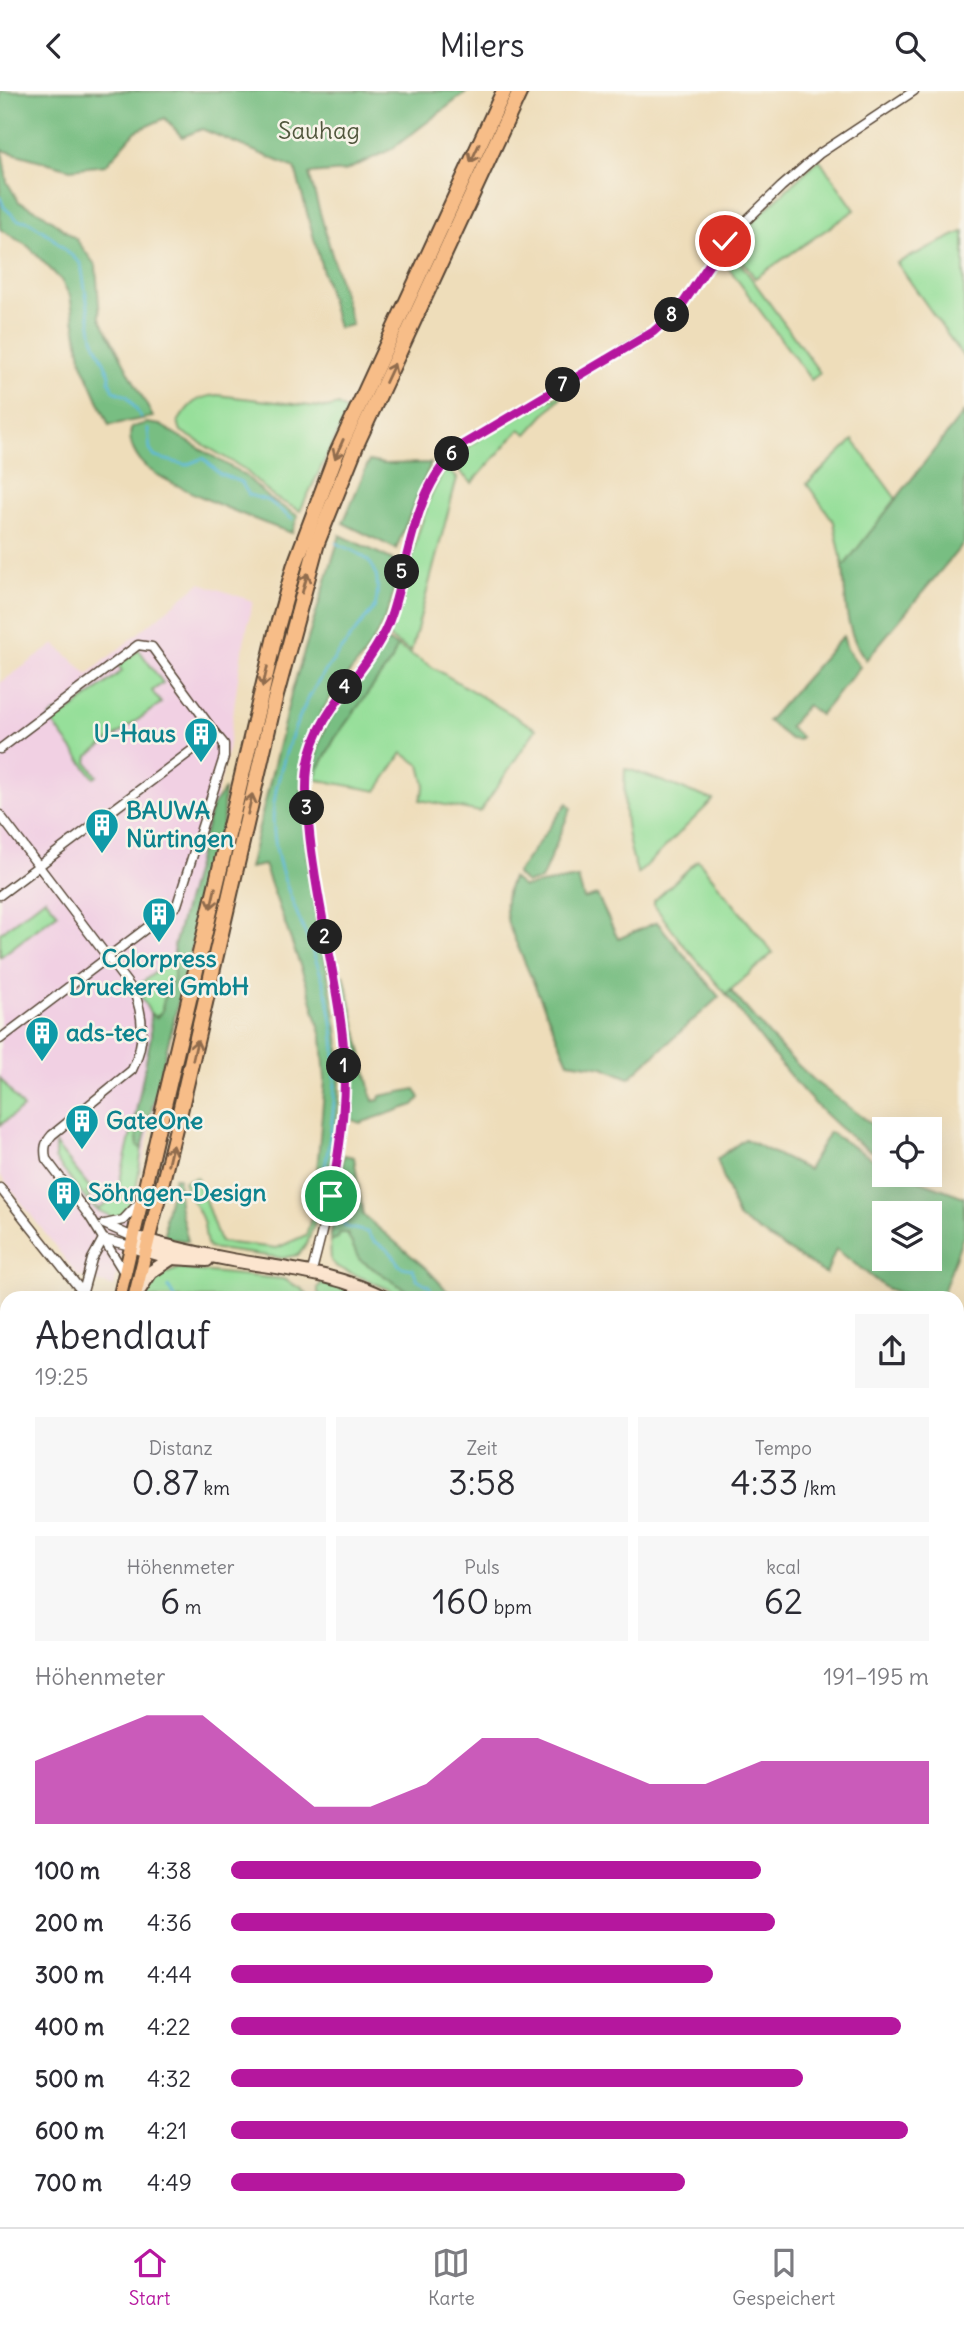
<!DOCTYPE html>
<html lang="de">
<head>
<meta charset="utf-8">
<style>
  body { margin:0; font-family:Delius,sans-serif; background:#f7f7f7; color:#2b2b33; height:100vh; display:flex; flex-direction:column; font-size:26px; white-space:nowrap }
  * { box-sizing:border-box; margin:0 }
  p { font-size:23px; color:#7c7c81 }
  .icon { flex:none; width:38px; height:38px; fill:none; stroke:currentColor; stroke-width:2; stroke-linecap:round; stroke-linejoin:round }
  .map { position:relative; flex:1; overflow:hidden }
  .sheet { position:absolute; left:0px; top:1200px; width:964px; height:936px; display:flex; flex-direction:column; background:#fff; border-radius:21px 21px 0 0; box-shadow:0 7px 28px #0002 }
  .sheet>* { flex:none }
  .tools { position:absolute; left:872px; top:1026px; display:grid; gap:14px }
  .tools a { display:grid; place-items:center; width:70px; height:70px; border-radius:0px; background:#fff; box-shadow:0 7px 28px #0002; font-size:35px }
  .pin { position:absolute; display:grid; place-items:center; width:60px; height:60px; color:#fff; margin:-30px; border:4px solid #fff; border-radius:50%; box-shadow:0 2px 7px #0007 }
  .km { position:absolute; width:35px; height:35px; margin:-18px; border-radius:50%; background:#222; color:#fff; font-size:19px; line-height:35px; text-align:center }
  .round { display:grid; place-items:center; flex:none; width:74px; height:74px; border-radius:0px; background:#f7f7f7 }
  .head { display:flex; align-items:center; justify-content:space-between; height:119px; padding:0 35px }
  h1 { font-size:38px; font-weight:600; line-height:52px }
  .stats { display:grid; grid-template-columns:repeat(3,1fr); gap:10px; height:119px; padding:7px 35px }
  .stats div { display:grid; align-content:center; border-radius:0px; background:#f7f7f7; text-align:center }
  .stats b { font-size:35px; font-weight:600 }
  .stats small { font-size:19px; font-weight:400 }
  .stats p { font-size:19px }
  .chart { height:196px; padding:14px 35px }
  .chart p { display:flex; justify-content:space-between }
  .chart svg { width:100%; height:126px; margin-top:7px; fill:#b5179e; opacity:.7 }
  ul { padding:0 35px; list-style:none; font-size:23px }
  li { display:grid; grid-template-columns:112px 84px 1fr; align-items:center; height:52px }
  li i { height:18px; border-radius:9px; background:#b5179e }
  header { display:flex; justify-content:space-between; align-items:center; height:91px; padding:0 35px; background:#fff; font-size:32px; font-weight:600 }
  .dock { display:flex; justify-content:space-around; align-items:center; height:98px; border-top:2px solid #e1e1e2; background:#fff; font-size:19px; color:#7c7c81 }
  .dock a { display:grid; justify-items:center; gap:4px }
  .dock .on { color:#b5179e }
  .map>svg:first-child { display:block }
  .built { fill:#f1d0e3 }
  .industrial { fill:#cebed1 }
  .green { fill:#96df9a; stroke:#68845c; stroke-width:2 }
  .forest { fill:#78be82; stroke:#5a7450; stroke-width:2; fill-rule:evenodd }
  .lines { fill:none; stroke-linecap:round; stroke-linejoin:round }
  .stream { stroke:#5db9db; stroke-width:2.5 }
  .street-casing { stroke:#564535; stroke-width:11 }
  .secondary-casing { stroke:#564535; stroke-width:16 }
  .primary-casing { stroke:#564535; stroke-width:16 }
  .highway-casing { stroke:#564535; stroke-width:18 }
  .street { stroke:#fff; stroke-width:8 }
  .secondary { stroke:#fce5cf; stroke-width:12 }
  .primary { stroke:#f7bd88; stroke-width:12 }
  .highway { stroke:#f7bd88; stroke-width:14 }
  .oneway { stroke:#906c4e }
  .route-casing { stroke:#fff; stroke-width:14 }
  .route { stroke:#b5179e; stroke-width:9 }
  .labels { text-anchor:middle; stroke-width:5; stroke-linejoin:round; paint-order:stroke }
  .park-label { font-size:24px; fill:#52573d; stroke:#f7f3e8 }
  .culture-label { font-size:24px; font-weight:bold; fill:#0d838f; stroke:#f7f3e8; text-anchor:start }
</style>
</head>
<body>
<header><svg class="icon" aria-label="back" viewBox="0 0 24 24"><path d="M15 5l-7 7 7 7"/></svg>Milers<svg class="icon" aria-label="search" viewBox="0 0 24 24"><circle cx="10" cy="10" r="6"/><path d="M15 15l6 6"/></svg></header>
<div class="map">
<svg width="964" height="2136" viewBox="0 0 964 2136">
  <rect width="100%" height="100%" fill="#f7f3e8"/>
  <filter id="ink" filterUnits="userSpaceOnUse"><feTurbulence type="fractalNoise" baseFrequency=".0143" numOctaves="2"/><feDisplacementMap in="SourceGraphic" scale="14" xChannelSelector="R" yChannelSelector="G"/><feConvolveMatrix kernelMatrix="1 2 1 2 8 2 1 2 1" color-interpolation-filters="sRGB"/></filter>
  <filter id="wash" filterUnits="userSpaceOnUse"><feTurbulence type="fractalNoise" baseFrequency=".00686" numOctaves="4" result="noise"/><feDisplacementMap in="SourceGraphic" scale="28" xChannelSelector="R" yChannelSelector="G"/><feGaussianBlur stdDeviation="1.57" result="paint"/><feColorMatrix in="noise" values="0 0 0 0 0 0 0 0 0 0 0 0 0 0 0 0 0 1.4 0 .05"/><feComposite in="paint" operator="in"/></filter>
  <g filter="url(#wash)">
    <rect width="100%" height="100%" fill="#eeddba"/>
    <path class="built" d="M200,492l53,18 -11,50 -14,98 -54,209 7,36 -67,293 -36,-11 -78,-101v-492l55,-39 33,30z"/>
    <path class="industrial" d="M957,1508l7,3v625h-8l-7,-6h8z"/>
    <g class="green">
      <path d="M819,68l36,51 -100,68 -25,-35z"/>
      <path d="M964,140v127l-67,-95z"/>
      <path d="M728,155l92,127 -9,7 -91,-124z"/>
      <path d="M566,300l-39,43 -7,-5 -48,54 -20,-18 -1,-5 42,-31z"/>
      <path d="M217,304l110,13 11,-3 10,7 -48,99 -25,-13 -31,-29 -63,-38 -3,-9c11,-18 18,-25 39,-27z"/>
      <path d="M853,349l43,59 -53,68 -9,-45 -27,-38z"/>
      <path d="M449,380l8,7 -46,174 -23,-15 17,-51 12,-49 13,-40 13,-25z"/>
      <path d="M397,555l139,83 -56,83 -60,-12 5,-15 -5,-20 -18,-12 -25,38 -64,-12 22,-41 57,-78z"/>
      <path d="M139,559l24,33 -11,8 9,12 -73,53 -1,6 10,14 -3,2 -45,-60 7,-6 6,5 60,-46 -4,-6z"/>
      <path d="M625,678l6,1 82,30 -75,74c-13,-35 -15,-67 -13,-105z"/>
      <path d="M698,769l75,93 -47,41 -45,-52 -27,-37v-4z"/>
      <path d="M45,807l13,15 -58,44v-24z"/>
      <path d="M174,867v22l-10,17 -2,14 -6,7 -6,-5 -14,-26z"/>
      <path d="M0,987l23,30 -23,17z"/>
      <path d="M135,1026l3,29 4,3c-4,20 -3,65 -28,69l-17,-8 -8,-7 3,-2 7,8 18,-14 -2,-4 3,-3z"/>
      <path d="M55,1053l37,46 -5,3 3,5 -3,3 -32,-42z"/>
      <path d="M317,1079l9,19 -19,55 -9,11 -16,3 -73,-10c-5,-8 -3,-18 -6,-27 -5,-15 -16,-24 -19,-40l13,-4 23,65 57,6 29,-13 9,-29z"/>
      <path d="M340,1141l7,1 12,26 59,39h-15l-15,-9 -51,-22 -6,-6 -1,-20 7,-3z"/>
      <path d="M178,1178l105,10 19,10 8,9h-163c5,-18 13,-23 31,-29z"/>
      <path d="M324,1190l50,17h-51l-5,-5v-6z"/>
      <path d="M7,1855v120h-7v-119z"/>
    </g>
    <g class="forest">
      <path d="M0,0h468l-76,58 -47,22 -36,3 43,151 -14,3 -43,-160 -93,-39 -20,8 -17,-19 -29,13 -30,34 -36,4 -68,-19 5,32 12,20 23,11 34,26 20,27 4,52 53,99 -44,8 -27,-62 -12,-67 -9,-16 -32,-33 -29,-18z"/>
      <path d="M964,321v131l-98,117c-22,-29 -20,-57 -23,-93z"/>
      <path d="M147,332l13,2 86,51 24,23 28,17 -6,17c-29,-10 -136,-51 -151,-71 -8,-10 -14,-24 -9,-35z"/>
      <path d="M369,370l15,3 47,-1 -35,86 -53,-26z"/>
      <path d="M340,444l53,25c9,31 -11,68 -28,94 -10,14 -24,26 -33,41 -13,20 -22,40 -27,63 -5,25 -2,49 0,74 7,69 24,136 33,204 6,51 -2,104 -12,153l-9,-19 8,-90 -3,-43 -15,-52 -43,-120 -15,3 42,-174z"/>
      <path d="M843,545l4,13 13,18 -40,48 -13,-10 -18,22 12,10 -3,3 -8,-1 -22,-18z"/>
      <path d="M386,550l11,5 -5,14 -57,78 -22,41 5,-34 9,-22z"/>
      <path d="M224,699l-1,31 -81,328 -4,-3 -3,-29 16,-81 -1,-23 6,5 6,-7 2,-14 10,-17v-34l38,-140z"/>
      <path d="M567,712l4,5 -30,72 -15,3 -10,-9z"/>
      <path d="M512,787l11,9 55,-9 6,21 13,-4 21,44 39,-17 62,75 -90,81 -26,-11 -35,-5 -60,-138c-4,-18 -3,-29 4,-46z"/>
      <path d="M344,884l29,126 6,-1 1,-4 35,-7 5,9 -6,7 -54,18 -10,-4 -2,-7 2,-54 -3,-30 -9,-50z"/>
      <path d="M730,899l54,62 33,31 64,48 -4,19 -7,1c-59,-39 -101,-103 -144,-157z"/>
      <path d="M829,1041l55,34v8h18l62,23v36l-23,65h-29l-26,-10 -50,-39 -10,25 -88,-56 -21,-59 28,-20 63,31zM884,1122h45v45h-45z"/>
      <path d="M344,1064l10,2 9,58 64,54 27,29h-36l-59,-39 -12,-26h-7l-2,5 -8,3z"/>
      <path d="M174,1087h5v27l9,36 -23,-3v-21z"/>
    </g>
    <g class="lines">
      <g class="stream">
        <path d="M0,106l4,10 14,13 10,1 21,14 32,29 12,74 17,37 -1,6 5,10 13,5 14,21"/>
        <path d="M148,338l2,21 5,7 31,8 17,-7 17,16 21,8 8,13 20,6 23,18"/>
        <path d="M323,1086c13,-66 20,-134 -1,-199 -19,-61 -60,-121 -46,-188 8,-38 25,-85 48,-117 12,-17 25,-34 38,-50 4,-5 10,-11 13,-17 3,-8 3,-24 1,-32 -5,-18 -25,-24 -40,-31"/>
        <path d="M337,1124l9,12 21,5c8,13 11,10 21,18 13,10 3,17 25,19l4,10 12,7 7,13"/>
        <path d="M168,1196l8,12"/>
      </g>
    </g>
  </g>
  <g filter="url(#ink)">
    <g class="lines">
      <g class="street-casing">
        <g id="street">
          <path d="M0,658l138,-104 14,2 63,86 -215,162"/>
          <path d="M0,724l134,177c11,27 11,52 -2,78l-80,65c-7,8 -8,13 -6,24l44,58 35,57"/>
          <path d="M0,948l177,-134 47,-148v-13l-9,-11"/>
          <path d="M0,1097l83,105"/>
          <path d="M104,1133l29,13"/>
          <path d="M105,1133l18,-4 17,-18"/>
          <path d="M103,1148l28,7"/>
          <path d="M312,1180c20,-77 41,-159 30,-240 -9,-66 -27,-131 -33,-198 -2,-23 -5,-46 -1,-69 11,-62 66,-94 84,-151 18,-56 21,-128 70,-168l191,-113 27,-24 45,-67 56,-54 38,-33 95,-63"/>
          <path d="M81,1208l11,-40 11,-20"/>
          <path d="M961,1227l3,1"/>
          <path d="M957,1331l7,1"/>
          <path d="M0,1400l7,-21"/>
          <path d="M957,1722h7"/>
          <path d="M957,1979l7,-9"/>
          <path d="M0,1991l7,1"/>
          <path d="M957,1997l7,5"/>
          <path d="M431,2130l6,6"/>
          <path d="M382,2136l3,-6"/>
          <path d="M513,2136l5,-6"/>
        </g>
      </g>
      <g class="secondary-casing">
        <g id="secondary">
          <path d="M133,1146c32,9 66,17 99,23 57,10 102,12 155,39"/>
          <path d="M131,1155l41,12 35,2"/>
          <path d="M136,1204l15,-23 21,-14"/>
          <path d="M957,1407l7,3"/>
          <path d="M0,1646l7,1"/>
          <path d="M0,1658l7,1"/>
          <path d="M930,2130l7,6"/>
        </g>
      </g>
      <g class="primary-casing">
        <g id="primary">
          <path d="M119,1208l42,-181"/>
          <path d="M134,1208l45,-183"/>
          <path d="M0,1707l7,-29"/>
          <path d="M0,1776l7,-28"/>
        </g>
      </g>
      <g class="highway-casing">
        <g id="highway">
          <path d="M179,1025l95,-413 43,-160 40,-100 163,-352"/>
          <path d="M161,1027l115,-486 18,-65 42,-112 168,-364"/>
        </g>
      </g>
      <use href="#street" class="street"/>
      <use href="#secondary" class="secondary"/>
      <use href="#primary" class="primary"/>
      <use href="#highway" class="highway"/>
    </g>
    <defs><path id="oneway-shaft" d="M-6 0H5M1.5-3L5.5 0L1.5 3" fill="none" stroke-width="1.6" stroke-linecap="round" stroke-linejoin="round" transform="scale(1.75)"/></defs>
    <g class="oneway">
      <use href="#oneway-shaft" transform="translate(475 62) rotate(115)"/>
      <use href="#oneway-shaft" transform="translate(390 282) rotate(-65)"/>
      <use href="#oneway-shaft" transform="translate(339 358) rotate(114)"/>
      <use href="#oneway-shaft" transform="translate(305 492) rotate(-74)"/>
      <use href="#oneway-shaft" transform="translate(265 586) rotate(103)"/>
      <use href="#oneway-shaft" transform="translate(250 713) rotate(-77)"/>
      <use href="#oneway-shaft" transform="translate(213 807) rotate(103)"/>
      <use href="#oneway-shaft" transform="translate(195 959) rotate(-77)"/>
      <use href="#oneway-shaft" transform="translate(170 1064) rotate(-77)"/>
    </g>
  </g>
  <g class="lines" filter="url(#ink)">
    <g class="route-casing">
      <path id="route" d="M331,1105c10,-54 18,-109 11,-164 -8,-68 -27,-135 -33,-204 -2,-21 -4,-42 -1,-63 10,-61 66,-95 84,-152 18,-56 21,-127 70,-168l191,-113 27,-24 45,-67"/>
    </g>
    <use href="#route" class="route"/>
  </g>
  <defs>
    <g id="building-pin" transform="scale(1.75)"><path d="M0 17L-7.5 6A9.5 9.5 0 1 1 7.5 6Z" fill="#0f9aa8" stroke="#f7f3e8"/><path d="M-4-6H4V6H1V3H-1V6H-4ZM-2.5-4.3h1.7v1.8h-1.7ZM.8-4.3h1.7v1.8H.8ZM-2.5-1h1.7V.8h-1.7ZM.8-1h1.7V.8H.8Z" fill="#fff"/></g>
  </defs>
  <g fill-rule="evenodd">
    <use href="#building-pin" x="201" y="643"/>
    <use href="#building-pin" x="102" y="734"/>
    <use href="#building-pin" x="159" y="823"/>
    <use href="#building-pin" x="42" y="942"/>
    <use href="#building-pin" x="82" y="1030"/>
    <use href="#building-pin" x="64" y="1102"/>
  </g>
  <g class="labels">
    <g class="park-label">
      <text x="319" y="48">Sauhag</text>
    </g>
    <g class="culture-label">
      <text x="176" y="651" text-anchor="end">U-Haus</text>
      <text x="126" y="728">BAUWA<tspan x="126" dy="28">Nürtingen</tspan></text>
      <text x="159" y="876" text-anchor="middle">Colorpress<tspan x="159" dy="28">Druckerei GmbH</tspan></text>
      <text x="66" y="950">ads-tec</text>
      <text x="106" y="1038">GateOne</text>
      <text x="88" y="1110">Söhngen-Design</text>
    </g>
  </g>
</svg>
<div class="tools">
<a><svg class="icon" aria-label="locate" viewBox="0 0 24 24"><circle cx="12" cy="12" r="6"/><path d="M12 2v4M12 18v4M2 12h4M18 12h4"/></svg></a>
<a><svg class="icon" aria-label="layers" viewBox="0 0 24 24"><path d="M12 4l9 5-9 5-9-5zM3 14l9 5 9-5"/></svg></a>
</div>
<div class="pin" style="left:331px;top:1105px;background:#1e9e55"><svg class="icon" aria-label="arrive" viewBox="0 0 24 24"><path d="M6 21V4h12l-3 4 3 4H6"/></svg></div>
<div class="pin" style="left:725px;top:150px;background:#d93025"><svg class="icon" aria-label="check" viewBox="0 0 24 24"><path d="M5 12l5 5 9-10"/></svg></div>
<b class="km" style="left:344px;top:975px">1</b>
<b class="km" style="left:325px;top:846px">2</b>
<b class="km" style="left:307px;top:717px">3</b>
<b class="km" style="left:345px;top:596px">4</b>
<b class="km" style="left:402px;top:481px">5</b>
<b class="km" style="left:452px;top:363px">6</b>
<b class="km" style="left:563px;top:294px">7</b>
<b class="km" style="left:672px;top:224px">8</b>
<section class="sheet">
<div class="head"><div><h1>Abendlauf</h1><p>19:25</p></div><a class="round"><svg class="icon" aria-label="share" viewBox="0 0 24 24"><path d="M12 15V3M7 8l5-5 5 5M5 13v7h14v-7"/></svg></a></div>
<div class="stats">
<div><p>Distanz</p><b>0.87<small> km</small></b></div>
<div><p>Zeit</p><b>3:58</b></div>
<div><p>Tempo</p><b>4:33<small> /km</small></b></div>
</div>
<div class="stats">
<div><p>Höhenmeter</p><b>6<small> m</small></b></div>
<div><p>Puls</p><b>160<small> bpm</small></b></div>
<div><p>kcal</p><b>62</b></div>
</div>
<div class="chart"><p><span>Höhenmeter</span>191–195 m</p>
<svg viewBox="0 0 160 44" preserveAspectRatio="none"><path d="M0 44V22L10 14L20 6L30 6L40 22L50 38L60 38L70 30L80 14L90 14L100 22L110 30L120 30L130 22L140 22L150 22L160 22V44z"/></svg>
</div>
<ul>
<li><b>100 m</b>4:38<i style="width:76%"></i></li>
<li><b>200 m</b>4:36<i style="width:78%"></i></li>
<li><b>300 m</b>4:44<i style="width:69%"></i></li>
<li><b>400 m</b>4:22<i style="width:96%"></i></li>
<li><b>500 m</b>4:32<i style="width:82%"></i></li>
<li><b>600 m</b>4:21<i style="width:97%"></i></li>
<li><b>700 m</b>4:49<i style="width:65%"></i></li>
</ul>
</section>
</div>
<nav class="dock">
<a class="on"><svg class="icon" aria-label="home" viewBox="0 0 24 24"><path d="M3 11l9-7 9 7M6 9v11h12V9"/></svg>Start</a>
<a><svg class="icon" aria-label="map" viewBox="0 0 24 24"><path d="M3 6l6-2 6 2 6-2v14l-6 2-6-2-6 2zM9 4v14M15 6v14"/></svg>Karte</a>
<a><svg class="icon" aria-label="saved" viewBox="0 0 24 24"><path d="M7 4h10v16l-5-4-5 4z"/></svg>Gespeichert</a>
</nav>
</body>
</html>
